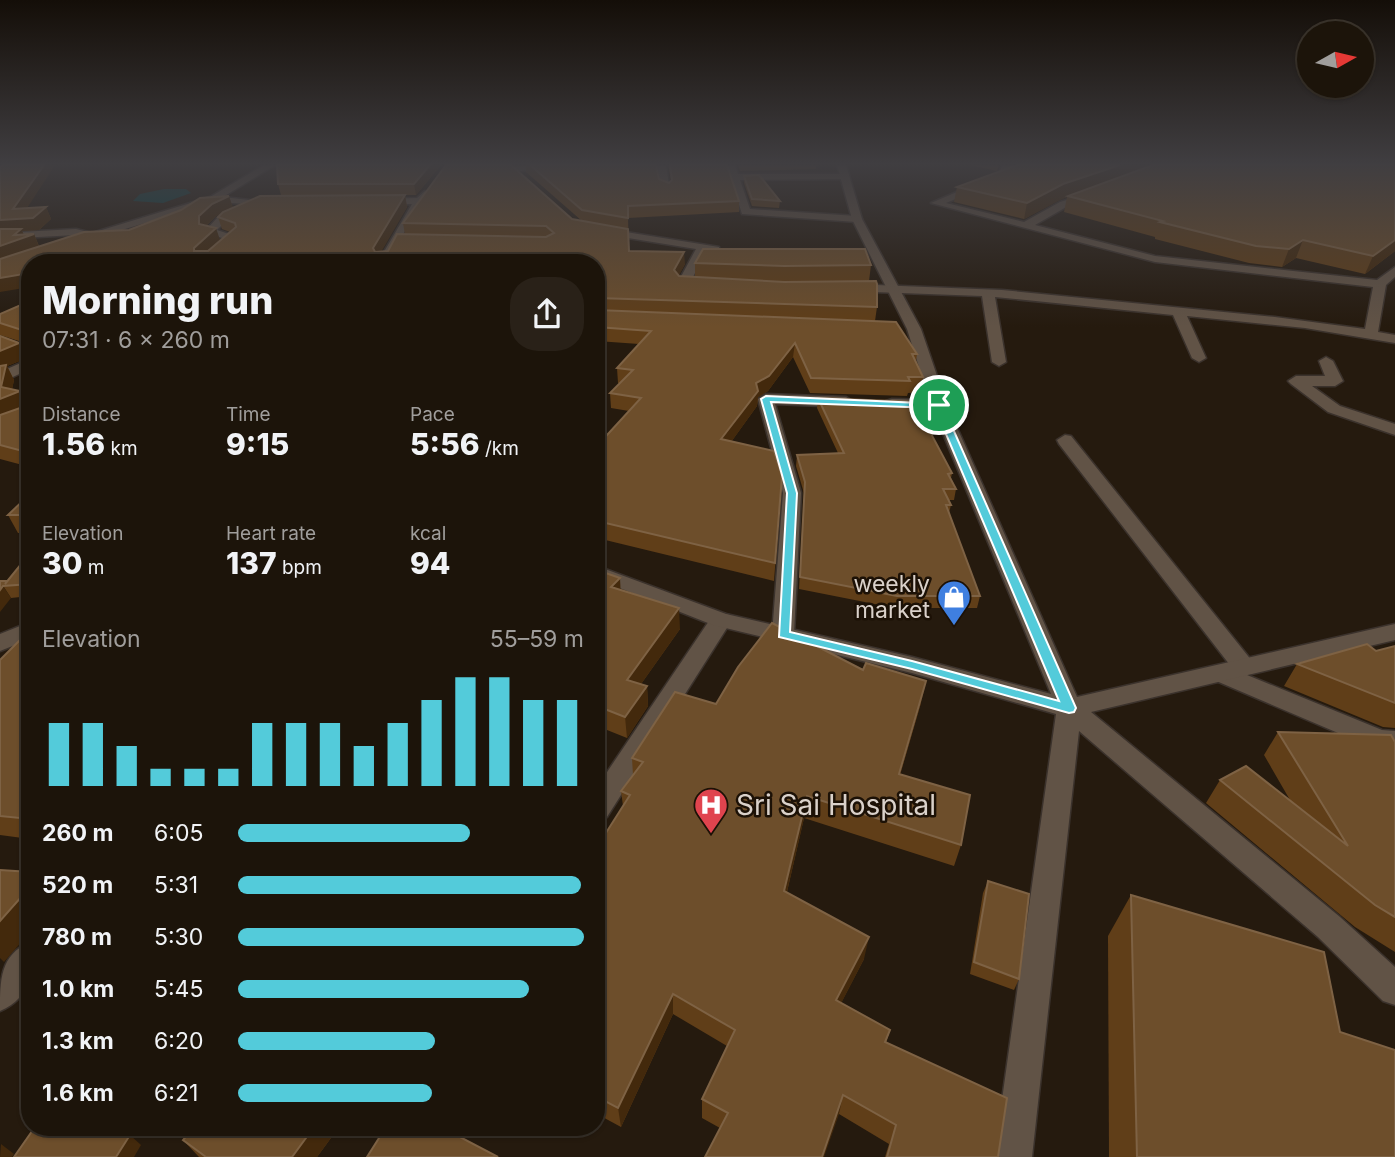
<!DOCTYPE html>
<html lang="en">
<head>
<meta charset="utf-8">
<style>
  body { margin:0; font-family:Inter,sans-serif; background:#292118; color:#f1f3f6; height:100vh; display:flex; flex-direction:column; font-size:26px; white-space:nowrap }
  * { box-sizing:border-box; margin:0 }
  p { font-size:23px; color:#a09e9c }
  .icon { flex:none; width:38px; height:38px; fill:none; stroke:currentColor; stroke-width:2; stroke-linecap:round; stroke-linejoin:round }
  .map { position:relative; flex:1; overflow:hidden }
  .panel { position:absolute; left:21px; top:254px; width:584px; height:882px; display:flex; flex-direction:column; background:#1c140a; border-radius:28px; box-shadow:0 2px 5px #0004,0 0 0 2px #3a332b }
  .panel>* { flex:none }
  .needle { width:46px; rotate:82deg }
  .buttons { position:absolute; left:1297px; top:21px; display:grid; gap:14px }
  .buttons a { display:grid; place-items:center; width:77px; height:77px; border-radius:50%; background:#1c140a; box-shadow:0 2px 5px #0004,0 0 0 2px #3a332b; font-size:35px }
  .pin { position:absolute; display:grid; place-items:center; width:60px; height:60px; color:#fff; margin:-30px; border:4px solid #fff; border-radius:50%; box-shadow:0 2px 7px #0007 }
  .round { display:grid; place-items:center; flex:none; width:74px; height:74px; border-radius:28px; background:#292118 }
  .overview { display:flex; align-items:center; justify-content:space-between; height:119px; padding:0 21px }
  h1 { font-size:38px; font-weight:800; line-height:52px }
  .figures { display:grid; grid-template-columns:repeat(3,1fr); gap:10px; height:119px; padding:7px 21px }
  .figures div { display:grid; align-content:center }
  .figures b { font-size:30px; font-weight:800 }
  .figures small { font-size:19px; font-weight:400 }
  .figures p { font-size:19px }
  .chart { height:196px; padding:14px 21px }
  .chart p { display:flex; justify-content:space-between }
  .chart svg { width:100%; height:126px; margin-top:7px; stroke:#53cbda; stroke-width:6 }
  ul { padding:0 21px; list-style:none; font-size:23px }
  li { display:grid; grid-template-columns:112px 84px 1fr; align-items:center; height:52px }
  li i { height:18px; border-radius:9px; background:#53cbda }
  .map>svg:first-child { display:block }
  .water { fill:#024348 }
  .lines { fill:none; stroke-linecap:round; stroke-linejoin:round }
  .street-casing { stroke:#3b322c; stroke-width:3 }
  .secondary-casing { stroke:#3b322c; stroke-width:3 }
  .street { fill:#615346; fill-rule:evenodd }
  .secondary { fill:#615346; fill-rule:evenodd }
  .wall { fill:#603e18; fill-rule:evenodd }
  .shaded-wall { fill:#43290c }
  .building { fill:#6d4e2b; stroke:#7e6244; stroke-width:2 }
  .route { fill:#53cbda; stroke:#fff; stroke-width:2; fill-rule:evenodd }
  .labels { text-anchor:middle; stroke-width:5; stroke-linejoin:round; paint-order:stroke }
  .poi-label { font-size:23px; fill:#dad1ca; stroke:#1c1106; text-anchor:end }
  .near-poi-label { font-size:28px; fill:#dad1ca; stroke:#1c1106; text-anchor:start }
</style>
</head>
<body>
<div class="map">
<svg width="1395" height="1157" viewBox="0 0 1395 1157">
  <rect width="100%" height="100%" fill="#251a0e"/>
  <path class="water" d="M164,189h22l5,4 -28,10 -30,-2 7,-7z"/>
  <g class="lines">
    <g class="street-casing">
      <g id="street">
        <path d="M264,165h11l-52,32 43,5 -41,20 -8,8 21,7 -27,25h-12l26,-23 -21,-7 13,-14 30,-14 -33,-2 -135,41 -6,-3 7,-4 -4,-1 -76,4v-6l76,-4 16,4 118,-36z"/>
        <path d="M481,165h92l-60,7z"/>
        <path d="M657,165h9l4,26 -8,-2z"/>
        <path d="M726,165h9l3,9h111l-3,5 -106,1 10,29 107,7 5,3 -5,3 -115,-8z"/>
        <path d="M1002,165h9l-5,13 -60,25 78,19 36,-20 33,-10 3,5 -28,9 -33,19 120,31 222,24 18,-13v10l-9,8 -8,47 17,3v8l-90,-15 -118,-12 19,42 -7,4 -7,-4 -19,-43 -178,-18 11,65 -7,4 -7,-4 -10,-66 -135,-5 -2,-3 6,-4 151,6 273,27 90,12 8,-42 -218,-25 -224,-59 68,-29z"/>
        <path d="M425,191l5,3 -19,25 -22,43h-11l34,-58 -33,1 -5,-3 5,-3 38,-1z"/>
        <path d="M601,228l118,19v4h-13l-15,30 18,4c-7,6 -25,5 -32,-1l19,-35 -99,-16v-4z"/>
        <path d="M1326,357l7,4 10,20 -8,5h-23l28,20 55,18v11l-67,-23 -37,-28 -3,-3 8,-5h29l-6,-15z"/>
        <path d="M30,359v10l-30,14v-11z"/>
        <path d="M766,394l80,3 8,5 -8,5 -71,-3 26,89 -7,141 -3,5h-16l-3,-5 11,-141 -25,-94z"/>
        <path d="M892,399l47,1 8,5 -8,5 -53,-3v-6z"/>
        <path d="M1065,435l6,1 181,225 4,6 -9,8 135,55 13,1v20l-24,-4 -157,-67 -4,-6 4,-6 8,-2 11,3 -174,-225 -2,-4z"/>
        <path d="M721,613l8,2 3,5 -125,197 -10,3v-33l116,-172z"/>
        <path d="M30,622v17l-30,12v-17z"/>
        <path d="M30,942c0,30 3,55 -30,69 0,-31 0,-56 30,-69z"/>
      </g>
    </g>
    <g class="secondary-casing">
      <g id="secondary">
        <path d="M837,165h9l16,54 59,110 26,76 130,292 318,-73v16l-304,72 249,205 55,50v38l-12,-4 -65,-64 -239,-206 -47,426h-38l62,-443 -144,-41 -199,-48 -116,-46v-13l129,48 186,43 139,37 -120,-289 -24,-76 -55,-110z"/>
        <path d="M0,337l30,10v9l-30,-10z"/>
      </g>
    </g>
    <use href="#street" class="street"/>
    <use href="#secondary" class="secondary"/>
  </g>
  <g class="wall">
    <path d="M441,165l-25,30h-135l-3,-11z"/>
    <path d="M446,165h210l3,14 10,4 2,-2 -3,-16h59l12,36v11l-111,6 1,33 56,13 -7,12 17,1v-14l176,2 -2,16 8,26 -2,14 42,33 -1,7 7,16 -2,15 -13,1 -1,3 -97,-3 -17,-36 -25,34 -10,6 -1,9 -26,36 51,34 -8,105 -177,-43v-92l32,-35 -18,-3 -1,-15 10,-10h-2l-1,-15 22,-24 -42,-3v-79h-567l-30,30 27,-83 19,-2 5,12 -12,11 -17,1 2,4 10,-1 5,12 90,-16 100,-34 4,12 -17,8 -10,10 14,14 -12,11 22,-19 -8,-3 -4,-12 187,-22 2,12 -26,44h7l17,-16 -2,-12zM526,166v6l56,49 -10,-2 -59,-52z"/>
    <path d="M738,165h78v4l-76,2z"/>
    <path d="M970,165h29l-2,6z"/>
    <path d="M1012,165h383v86l-30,23 -69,-16 -14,9 -33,-4 -94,-24v-2l-91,-25 3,-15 -8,3 -35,19 -70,-17 3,-15 55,-20z"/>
    <path d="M744,176l36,25 -1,7 -27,-2 -8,-23z"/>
    <path d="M30,301v58l-5,-9v-7l-25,-8v-21z"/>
    <path d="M0,336l19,7 8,15 -20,8 7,14 -2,9 11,8 7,-3v73l-30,-8z"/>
    <path d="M818,398l115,30 -1,8 20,37 -1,5 5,11 -2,11h-6l3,5 -2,8 31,83 -3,12h-82l-96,-19 5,-96 -8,-27 1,-11 41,-2 -21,-45z"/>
    <path d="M30,494v39h-12l-10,-18z"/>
    <path d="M30,553v43l-19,2 -11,-17h8z"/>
    <path d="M597,570l24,20 59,39 -39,55 6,2 1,20 -21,32 -30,-12z"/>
    <path d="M30,630v209l-30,-4v-175z"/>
    <path d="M1395,646v82l-12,-1 -99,-41 13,-22 79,-13z"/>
    <path d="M921,703l-21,72 61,70 -7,21 -150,-48 -17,74 77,67 -23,44 49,27 -4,13 112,114h-113l4,-13 -50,-30 -119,14 -18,-10v-19l25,-53 -54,-32 -52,113 -24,-13v-267l26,-41 -2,-15 12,-16 -1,-17 84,-54z"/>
    <path d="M1278,732l117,10v210l-40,-25 -149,-124 14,-23 70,20 -26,-45z"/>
    <path d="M988,881l31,98 -5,11 -44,-16 13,-81z"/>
    <path d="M1131,895l209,137 55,125h-286l-1,-221z"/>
    <path d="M339,1127l-22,30h-118l-16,-17z"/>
  </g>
  <g class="shaded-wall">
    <path d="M44,165h11l-35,54 26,-12 5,12 -12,11 -17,1 3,6 9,-3 5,13 -39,13v-40l13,-11z"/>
    <path d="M430,165h11l-25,30 -2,-11z"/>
    <path d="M1120,165h39l-91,31 -44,23 3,-16 36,-19z"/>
    <path d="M405,195l2,12 -31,54 -3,-13z"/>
    <path d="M229,196l4,12 -17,8 -13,12 -4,-4v-8l13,-12z"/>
    <path d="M216,228l4,12 -22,20 -4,-9v-3z"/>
    <path d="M1303,240l-7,18 -14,9 7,-18z"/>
    <path d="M1395,240v11l-30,23 8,-18z"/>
    <path d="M684,252l1,12 -10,19 -1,-13z"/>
    <path d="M30,273v14l-30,5v-14z"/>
    <path d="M19,343l8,15 -20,8 7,14 -3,15 9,-4 8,16 -28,12v-68z"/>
    <path d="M795,343l-2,14 -25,34 -10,6 -1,9 -36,50v-17l35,-56z"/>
    <path d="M620,578l1,20 -10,-11z"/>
    <path d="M3,586l8,12 -11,14v-22z"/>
    <path d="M679,608l1,21 -51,72 -2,-21z"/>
    <path d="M926,681l-5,22 -27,93 5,-22z"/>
    <path d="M647,686l1,20 -21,32 -2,-21z"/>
    <path d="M807,796l-3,22 -22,95 2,-22z"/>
    <path d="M30,887v45l-26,30 -4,-4v-37z"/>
    <path d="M869,937l-5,22 -32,62 4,-21z"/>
    <path d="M673,994v20l-52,113 -3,-19z"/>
    <path d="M843,1095l-4,19 -15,43h-2z"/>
    <path d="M314,1127h25l-22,30h-25z"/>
    <path d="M130,1135l11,10 -7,12h-18z"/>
    <path d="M1,1144l13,10 -2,3h-12z"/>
  </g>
  <g class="building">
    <path d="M3,165h41l-31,44 33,-2 -13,11 -33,2v-53z"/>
    <path d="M277,165h153l-16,19h-136z"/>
    <path d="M446,165h65l61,54 56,10 1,22 55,1 -10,18 5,6 105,6 92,-1 1,3v23l-280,-9v-36h-488v-1l-9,1h-70v11l-30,5v-19l84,-27 45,-2 52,-20 19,-12 29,-2 -17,8 -13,12v8l17,4 -22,20v3h14l28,-24 -1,-4 -17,-6 5,-5 37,-16 145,-1 -32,53 2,4 13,-1 9,-17 149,3 8,-4 -8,-7 -143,-3z"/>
    <path d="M530,165h126l3,14 10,4 3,-3 -2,-15h57l12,36 -111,5v12l-46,-8z"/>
    <path d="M1017,165h103l-57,19 -36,19 -70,-16z"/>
    <path d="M1153,165h242v75l-22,16 -70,-16 -14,9 -33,-3 -96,-24 3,-1 -95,-25z"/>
    <path d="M759,175l21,26 -28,-2 -8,-23z"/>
    <path d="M0,229h21l-7,6 20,-1 -34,12z"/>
    <path d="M703,249h162l6,16 -87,1 -89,-3z"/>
    <path d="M30,301v50l-5,-1v-19l-25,-8v-9z"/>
    <path d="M597,310l299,12 21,32h-5l11,23h-15l2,4 -99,-3 -16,-35 -26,33 -13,7 2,8 -37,48 53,12 8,25 -7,87 -178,-42v-75l44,-48 -31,-5 23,-23 -16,-2 34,-37 -54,-4z"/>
    <path d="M0,336l19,7 -19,8z"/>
    <path d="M6,365l-5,22 19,4 -20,8v-33z"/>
    <path d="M24,392l6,2v59l-30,-8v-30l23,-8z"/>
    <path d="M818,398l100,4 15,26h-5l24,45 -4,1 8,15h-13l8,16h-5l34,91h-83l-97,-19 5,-95 -8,-27 47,-2z"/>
    <path d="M30,494v21h-22z"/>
    <path d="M30,553v31l-27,2 -3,4v-9h7l-2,3z"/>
    <path d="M597,570l23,8 -9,9 68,21 -52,72 20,6 -22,31 -28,-11z"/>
    <path d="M772,623l91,47 3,-7 60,18 -27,93 71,21 -9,50 -154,-49 -23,95 85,46 -33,63 54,30 -5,12 122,56 -9,59h-111l9,-32 -53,-30 -21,62h-117l23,-44 -26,-14 33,-69 -62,-36 -55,114 -21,-11v-192l7,-13 -7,-3v-42l33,-52 -9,-4 22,-29 -11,-4 43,-66 41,12 22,-37z"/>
    <path d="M30,630v189l-30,-3v-156z"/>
    <path d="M1367,644l9,7 19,-5v57l-98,-39z"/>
    <path d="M1278,732l113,3 4,7v175l-20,-12 -155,-125 26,-14 102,80z"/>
    <path d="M0,870l30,2v15l-30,34z"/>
    <path d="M988,881l41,13 -10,85 -45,-17z"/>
    <path d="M1131,895l193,57 16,80 55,18v107h-258z"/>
    <path d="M35,1127h61l34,8 -14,22h-102z"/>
    <path d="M194,1127h120l-22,30h-86l-23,-17z"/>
    <path d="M386,1127h55l57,30h-131z"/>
  </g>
  <linearGradient id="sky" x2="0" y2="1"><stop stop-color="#140e08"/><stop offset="0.5" stop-color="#403e41"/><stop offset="1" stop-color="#403e41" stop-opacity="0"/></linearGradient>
  <rect width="1395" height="327" fill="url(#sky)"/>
  <path class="route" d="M766,396l176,8 134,304 -2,4 -5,1 -157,-44 -133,-32 8,-144 -26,-94zM771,402l164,6 124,293 -147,-40 -122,-29 7,-139z"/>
  <defs>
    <g id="shop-pin" transform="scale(1.75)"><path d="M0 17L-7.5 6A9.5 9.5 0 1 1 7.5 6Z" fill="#3f7fe0" stroke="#1c1106"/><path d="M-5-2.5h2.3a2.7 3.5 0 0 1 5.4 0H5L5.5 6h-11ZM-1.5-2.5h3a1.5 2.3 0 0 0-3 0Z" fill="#fff"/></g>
    <g id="hospital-pin" transform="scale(1.75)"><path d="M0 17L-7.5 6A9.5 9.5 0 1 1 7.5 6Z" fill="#e0444e" stroke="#1c1106"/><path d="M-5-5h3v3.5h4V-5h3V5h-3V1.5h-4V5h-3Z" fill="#fff"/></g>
  </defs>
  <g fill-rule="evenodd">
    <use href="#shop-pin" x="954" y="597"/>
    <use href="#hospital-pin" x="711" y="805"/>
  </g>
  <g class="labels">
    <g class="poi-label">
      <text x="930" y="592">weekly<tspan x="930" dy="26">market</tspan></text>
    </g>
    <g class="near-poi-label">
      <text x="736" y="815">Sri Sai Hospital</text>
    </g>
  </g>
</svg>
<div class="buttons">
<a><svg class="needle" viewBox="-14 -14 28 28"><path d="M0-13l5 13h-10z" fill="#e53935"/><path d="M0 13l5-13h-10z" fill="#a09e9c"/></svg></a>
</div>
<div class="pin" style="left:939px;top:405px;background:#1e9e55"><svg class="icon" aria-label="arrive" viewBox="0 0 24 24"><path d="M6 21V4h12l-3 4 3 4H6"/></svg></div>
<section class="panel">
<div class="overview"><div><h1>Morning run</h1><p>07:31 · 6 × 260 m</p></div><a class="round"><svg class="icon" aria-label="share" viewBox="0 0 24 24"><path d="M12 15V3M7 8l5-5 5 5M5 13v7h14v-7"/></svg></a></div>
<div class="figures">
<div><p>Distance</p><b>1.56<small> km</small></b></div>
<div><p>Time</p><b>9:15</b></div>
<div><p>Pace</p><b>5:56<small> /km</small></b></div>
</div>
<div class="figures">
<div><p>Elevation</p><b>30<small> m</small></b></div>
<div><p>Heart rate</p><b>137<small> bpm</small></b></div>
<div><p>kcal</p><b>94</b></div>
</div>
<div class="chart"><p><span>Elevation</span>55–59 m</p>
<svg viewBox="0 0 160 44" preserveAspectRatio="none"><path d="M5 44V22M15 44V22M25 44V30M35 44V38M45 44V38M55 44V38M65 44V22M75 44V22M85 44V22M95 44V30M105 44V22M115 44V14M125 44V6M135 44V6M145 44V14M155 44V14"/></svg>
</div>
<ul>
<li><b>260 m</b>6:05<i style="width:67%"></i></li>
<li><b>520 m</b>5:31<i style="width:99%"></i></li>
<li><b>780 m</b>5:30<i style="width:100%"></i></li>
<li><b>1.0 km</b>5:45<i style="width:84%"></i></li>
<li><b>1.3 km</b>6:20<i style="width:57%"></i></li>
<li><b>1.6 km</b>6:21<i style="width:56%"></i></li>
</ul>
</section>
</div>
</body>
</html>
